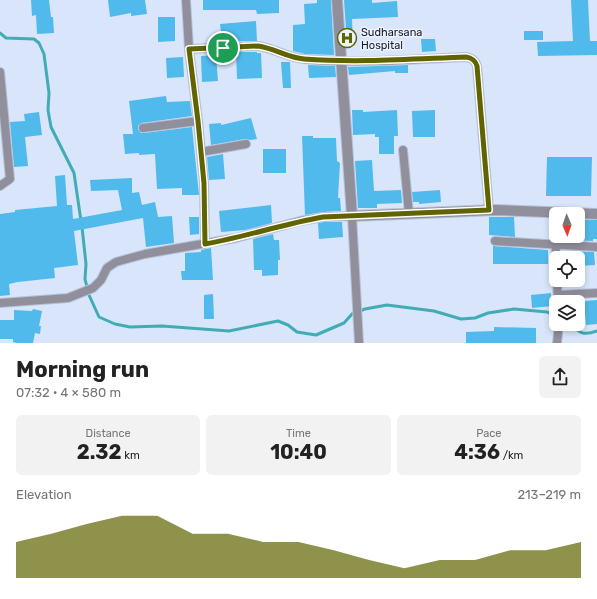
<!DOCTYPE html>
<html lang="en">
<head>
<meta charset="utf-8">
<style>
  body { margin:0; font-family:Rubik,sans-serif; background:#f2f2f2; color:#222; height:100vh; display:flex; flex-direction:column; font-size:15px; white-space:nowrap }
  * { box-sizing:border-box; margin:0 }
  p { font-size:13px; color:#767676 }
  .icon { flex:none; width:22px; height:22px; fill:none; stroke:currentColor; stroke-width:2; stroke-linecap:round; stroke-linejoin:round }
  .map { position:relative; height:343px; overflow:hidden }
  .drawer { display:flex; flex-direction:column; background:#fff; flex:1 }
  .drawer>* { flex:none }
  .needle { width:26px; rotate:178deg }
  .buttons { position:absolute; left:549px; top:207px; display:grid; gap:8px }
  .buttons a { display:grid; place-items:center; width:36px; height:36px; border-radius:6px; background:#fff; box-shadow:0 2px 6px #0003; font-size:20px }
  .pin { position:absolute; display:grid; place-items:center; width:34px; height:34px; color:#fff; margin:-17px; border:2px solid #fff; border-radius:50%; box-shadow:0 1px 4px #0007 }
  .round { display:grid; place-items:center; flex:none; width:42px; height:42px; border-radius:6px; background:#f2f2f2 }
  .head { display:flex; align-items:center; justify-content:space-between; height:68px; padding:0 16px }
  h1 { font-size:22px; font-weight:700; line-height:30px }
  .figures { display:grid; grid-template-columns:repeat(3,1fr); gap:6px; height:68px; padding:4px 16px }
  .figures div { display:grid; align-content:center; border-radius:6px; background:#f2f2f2; text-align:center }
  .figures b { font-size:20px; font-weight:700 }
  .figures small { font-size:11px; font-weight:400 }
  .figures p { font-size:11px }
  .chart { height:112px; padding:8px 16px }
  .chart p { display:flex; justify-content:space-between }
  .chart svg { width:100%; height:72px; margin-top:4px; fill:#606400; opacity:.7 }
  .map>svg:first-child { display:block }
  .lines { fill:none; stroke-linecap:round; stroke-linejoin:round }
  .stream { stroke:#42acb4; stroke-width:3 }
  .building { fill:#51baec }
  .minor-casing { stroke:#b5c1d5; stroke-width:10 }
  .tertiary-casing { stroke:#b5c1d5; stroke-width:12 }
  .minor { stroke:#918f9c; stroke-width:8 }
  .tertiary { stroke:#918f9c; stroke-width:10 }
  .route-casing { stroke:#fff; stroke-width:8 }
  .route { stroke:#606400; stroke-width:5 }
  .labels { text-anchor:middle; stroke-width:3; stroke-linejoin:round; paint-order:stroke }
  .poi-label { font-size:11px; fill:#171c26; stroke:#ebf2fd; text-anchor:start }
</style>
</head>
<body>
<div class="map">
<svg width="597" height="343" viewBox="0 0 597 343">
  <rect width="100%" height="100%" fill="#d8e5fb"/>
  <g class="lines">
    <g class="stream">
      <path d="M0,33l6,5 28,1 5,4 5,11 5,39 -1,17 3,17 23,46 7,48"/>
      <path d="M82,227l4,37 -1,15 4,16 10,22 16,7 15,3 32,-1 67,5 49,-10 10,4 9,7 19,3 28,-12 8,-9 13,-5 22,-4 47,6 27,8 14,-1 13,-5 26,-4 33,3 9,4"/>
      <path d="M570,324c10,9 13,12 27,7"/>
    </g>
  </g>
  <g class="building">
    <path d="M31,0h18l2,17h2l1,16 -17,1 -1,-19 -4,1z"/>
    <path d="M108,0h37l2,14 -16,2v-3l-21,4z"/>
    <path d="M203,0h76v13l-22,1 -1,-4h-53z"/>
    <path d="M317,0h14l3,55 -29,-1 -12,-3v-26l12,-1 -1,-20 13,-1z"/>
    <path d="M344,0h28v3l25,-2 1,16 -46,2 1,25h-6z"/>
    <path d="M571,0h17l2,41h7v14l-59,1 -1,-14 36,-1z"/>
    <path d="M158,17h17v24l-17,1z"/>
    <path d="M256,21l1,20h-22v-3l-13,2 -2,-16z"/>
    <rect x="524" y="31" width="19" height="9"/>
    <path d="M421,39h14l1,12 -14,1z"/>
    <path d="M236,52h21v1h4l1,25 -25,1z"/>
    <path d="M216,55l2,26 -16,1 -1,-26z"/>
    <path d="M183,57l1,20 -17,1 -1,-20z"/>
    <path d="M281,62h9l1,26h-8z"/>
    <path d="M308,65l27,1 1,11 -27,1z"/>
    <path d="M408,65v8h-13v-2l-46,4 -1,-8z"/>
    <path d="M166,96l1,6 23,-1 2,15 -50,7 -4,3v3l3,4h3l48,-6 7,68h-17v-7l-25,1 -2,-35 -16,1v-2l-14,1 -2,-20h10l-4,-33z"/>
    <path d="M352,110h11v2l34,-2 1,26h-4v18h-15v-17h-4v-3l-22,1z"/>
    <path d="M435,110v27h-22l-1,-26z"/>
    <path d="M39,112l3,23 -17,2 3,29 -14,1 -4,-45 15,-1 -1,-7z"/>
    <path d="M251,118l6,21 -7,1 -5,-1 -34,6 -2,-21 12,-1v2z"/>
    <path d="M302,136h11v2h23l1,23 3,2 -2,35h2l1,13 -18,1 -18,3z"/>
    <rect x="263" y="149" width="23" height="24"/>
    <path d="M223,154l2,25 -16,1 -2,-23z"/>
    <path d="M547,157h45l-1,39h-45z"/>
    <path d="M372,160l2,31 27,-1 1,13 -25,1v4h-19l-3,-47z"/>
    <path d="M65,175l2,30h5l1,14 49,-9 -4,-20 -27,1 -1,-11 42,-2v15l7,-1 3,13 13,-3 3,15 14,-1 2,27 -28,4 -3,-29 -69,13 4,34 -24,3 1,10 -37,4 -9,2 1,11 -10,1v-82l15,-2v-2l42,-4 -2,-30z"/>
    <path d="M440,190l1,12 -22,2v-2h-6l-1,-10z"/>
    <path d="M271,205l1,18 -27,7 -24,2 -2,-21z"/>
    <path d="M189,217h10v17l-9,1z"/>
    <path d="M489,217h25l1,20 -26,-2z"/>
    <path d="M578,220h19v19h-4v2l-27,-1v-4h12z"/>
    <path d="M324,222h18l1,15 -24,2 -1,-16z"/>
    <path d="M273,234l1,6h5l1,20h-2v15l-16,1v-6h-8l-1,-31z"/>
    <path d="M493,246l55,4v14h-55z"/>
    <path d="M211,248l2,32h-31l-1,-9h4v-18l16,-1v-2z"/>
    <path d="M567,251l27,1 1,13 -17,1v-8h-10z"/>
    <path d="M551,293l1,13 -20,2 -1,-13z"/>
    <path d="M213,294l1,25h-10v-24z"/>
    <path d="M597,300v24l-11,1 -2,-24z"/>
    <path d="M33,309l9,2 -3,15h2l-1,8 -5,-1 -2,10h-16l-4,-1v-3h-13v-19h14v-10l18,1z"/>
    <path d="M494,327l42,1v15h-70v-11l28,-1z"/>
  </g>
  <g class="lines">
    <g class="minor-casing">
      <g id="minor">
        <path d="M186,0l3,49 9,72 6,62 1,61"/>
        <path d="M189,49l69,-3c16,2 30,12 46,13 54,5 108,0 162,-2 6,1 9,3 11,9l12,144"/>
        <path d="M0,72l10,107 -10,7"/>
        <path d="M143,128l55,-7"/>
        <path d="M403,150l6,64"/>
        <path d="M201,152l45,-8"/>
        <path d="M555,212l1,48"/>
        <path d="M495,241l102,6"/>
        <path d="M557,280l1,22"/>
        <path d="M558,295l39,-2"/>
        <path d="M0,303l68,-5 25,-10 8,-8 6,-12 9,-6 29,-8 91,-16 64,-17 23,-4 29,-1 7,127"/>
        <path d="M557,343l2,-19"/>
      </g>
    </g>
    <g class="tertiary-casing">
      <path id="tertiary" d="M337,0l15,216 143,-6 102,4"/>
    </g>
    <use href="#minor" class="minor"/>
    <use href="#tertiary" class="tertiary"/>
  </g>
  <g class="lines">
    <g class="route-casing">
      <path id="route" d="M258,46c16,2 30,12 46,13 54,4 108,0 162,-2 6,1 9,3 11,9l12,144 -166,7c-40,7 -78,20 -118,27l-1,-61 -6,-62 -9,-72z"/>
    </g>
    <use href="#route" class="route"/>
  </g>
  <defs>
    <g id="hospital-ring" transform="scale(1)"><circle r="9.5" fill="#ebf2fd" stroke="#606400" stroke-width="1.5"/><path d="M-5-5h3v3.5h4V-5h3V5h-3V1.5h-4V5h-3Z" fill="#606400"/></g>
  </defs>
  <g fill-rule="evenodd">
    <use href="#hospital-ring" x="347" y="38"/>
  </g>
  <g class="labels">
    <g class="poi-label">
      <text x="361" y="36">Sudharsana<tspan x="361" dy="13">Hospital</tspan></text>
    </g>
  </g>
</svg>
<div class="buttons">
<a><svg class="needle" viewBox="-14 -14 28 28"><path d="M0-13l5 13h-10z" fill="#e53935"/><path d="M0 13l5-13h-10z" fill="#767676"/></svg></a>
<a><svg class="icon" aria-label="locate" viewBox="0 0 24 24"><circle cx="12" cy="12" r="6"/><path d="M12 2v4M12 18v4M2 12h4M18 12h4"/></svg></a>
<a><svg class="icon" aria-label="layers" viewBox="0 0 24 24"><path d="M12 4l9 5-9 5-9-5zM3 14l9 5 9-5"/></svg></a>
</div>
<div class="pin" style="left:223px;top:48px;background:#1e9e55"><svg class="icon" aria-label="arrive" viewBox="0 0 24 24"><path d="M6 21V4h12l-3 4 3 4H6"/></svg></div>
</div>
<section class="drawer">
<div class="head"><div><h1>Morning run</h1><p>07:32 · 4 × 580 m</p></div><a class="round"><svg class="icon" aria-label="share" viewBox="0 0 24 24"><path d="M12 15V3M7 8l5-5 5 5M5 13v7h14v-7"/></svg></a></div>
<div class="figures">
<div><p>Distance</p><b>2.32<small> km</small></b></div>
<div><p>Time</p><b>10:40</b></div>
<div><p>Pace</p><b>4:36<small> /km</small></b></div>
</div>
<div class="chart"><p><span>Elevation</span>213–219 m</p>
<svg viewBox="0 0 160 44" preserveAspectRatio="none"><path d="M0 44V22L10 17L20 11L30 6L40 6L50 17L60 17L70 22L80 22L90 27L100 33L110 38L120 33L130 33L140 27L150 27L160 22V44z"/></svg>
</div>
</section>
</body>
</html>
